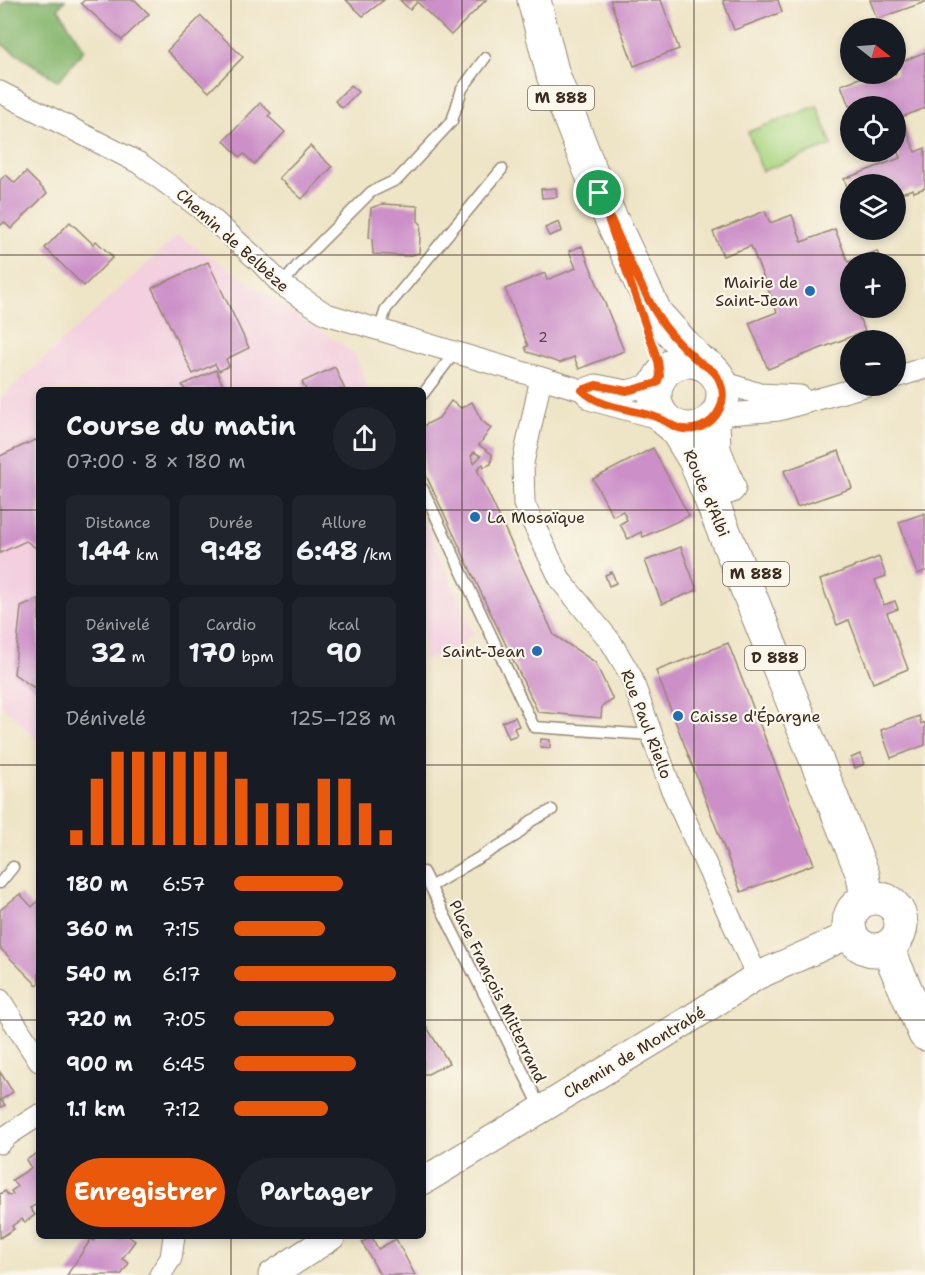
<!DOCTYPE html>
<html lang="fr">
<head>
<meta charset="utf-8">
<style>
  body { margin:0; font-family:"Shantell Sans",sans-serif; background:#20242c; color:#f1f3f6; height:100vh; display:flex; flex-direction:column; font-size:22px; white-space:nowrap }
  * { box-sizing:border-box; margin:0 }
  p { font-size:20px; color:#9ea1a6 }
  .icon { flex:none; width:33px; height:33px; fill:none; stroke:currentColor; stroke-width:2; stroke-linecap:round; stroke-linejoin:round }
  .map { position:relative; flex:1; overflow:hidden }
  .details { position:absolute; left:36px; top:387px; width:390px; height:852px; display:flex; flex-direction:column; background:#171b24; border-radius:9px; box-shadow:0 3px 9px #0003 }
  .details>* { flex:none }
  .needle { width:39px; rotate:107deg }
  .buttons { position:absolute; left:840px; top:18px; display:grid; gap:12px }
  .buttons a { display:grid; place-items:center; width:66px; height:66px; border-radius:50%; background:#171b24; box-shadow:0 3px 9px #0003; font-size:30px }
  .pin { position:absolute; display:grid; place-items:center; width:51px; height:51px; color:#fff; margin:-26px; border:3px solid #fff; border-radius:50%; box-shadow:0 2px 6px #0007 }
  .round { display:grid; place-items:center; flex:none; width:63px; height:63px; border-radius:32px; background:#20242c }
  .headline { display:flex; align-items:center; justify-content:space-between; height:102px; padding:0 30px }
  h1 { font-size:27px; font-weight:700; line-height:45px }
  .metrics { display:grid; grid-template-columns:repeat(3,1fr); gap:9px; height:102px; padding:6px 30px }
  .metrics div { display:grid; align-content:center; border-radius:9px; background:#20242c; text-align:center }
  .metrics b { font-size:26px; font-weight:700 }
  .metrics small { font-size:16px; font-weight:400 }
  .metrics p { font-size:16px }
  .chart { height:168px; padding:12px 30px }
  .chart p { display:flex; justify-content:space-between }
  .chart svg { width:100%; height:108px; margin-top:6px; stroke:#ea580c; stroke-width:6 }
  .button { display:flex; gap:12px; margin-top:auto; padding:12px 30px }
  .button a { flex:1; height:69px; border-radius:36px; background:#ea580c; color:#fff; font-size:24px; font-weight:700; line-height:69px; text-align:center }
  .button a+a { background:#20242c; color:#f1f3f6 }
  ul { padding:0 30px; list-style:none; font-size:20px }
  li { display:grid; grid-template-columns:96px 72px 1fr; align-items:center; height:45px }
  li i { height:15px; border-radius:8px; background:#ea580c }
  .map>svg:first-child { display:block }
  .built { fill:#f3cfdf }
  .green { fill:#aad682; stroke:#728050; stroke-width:1.5 }
  .forest { fill:#87b770; stroke:#617047; stroke-width:1.5 }
  .building { fill:#cc8fc8; fill-rule:evenodd }
  .lines { fill:none; stroke-linecap:round; stroke-linejoin:round }
  .service-casing { stroke:#948772; stroke-width:13 }
  .minor-casing { stroke:#948772; stroke-width:23 }
  .tertiary-casing { stroke:#948772; stroke-width:29 }
  .primary-casing { stroke:#948772; stroke-width:35 }
  .service { stroke:#fff; stroke-width:10 }
  .minor { stroke:#fff; stroke-width:21 }
  .tertiary { stroke:#fff; stroke-width:27 }
  .primary { stroke:#fff; stroke-width:33 }
  .route-casing { stroke:#fff; stroke-width:12 }
  .route { stroke:#ea580c; stroke-width:8 }
  .grid { fill:none; stroke:#3b2a1e; stroke-width:1.5; stroke-opacity:0.55 }
  .poi-dot { fill:#1f6fb2; stroke:#fbf7ec; stroke-width:2 }
  .labels { text-anchor:middle; stroke-width:4.5; stroke-linejoin:round; paint-order:stroke }
  .number-label { font-size:14px; fill:#5f4348 }
  .shield { fill:#fbf7ec; stroke:#75685c; stroke-width:1.5 }
  .shield-label { font-size:15px; font-weight:bold; fill:#3b2a1e }
  .street-label { font-size:16px; fill:#3b2a1e; stroke:#fbf7ec }
  .poi-label { font-size:16px; fill:#3b2a1e; stroke:#fbf7ec; text-anchor:end }
</style>
</head>
<body>
<div class="map">
<svg width="925" height="1275" viewBox="0 0 925 1275">
  <rect width="100%" height="100%" fill="#fbf7ec"/>
  <filter id="ink" filterUnits="userSpaceOnUse"><feTurbulence type="fractalNoise" baseFrequency=".0167" numOctaves="2"/><feDisplacementMap in="SourceGraphic" scale="12" xChannelSelector="R" yChannelSelector="G"/><feConvolveMatrix kernelMatrix="1 2 1 2 8 2 1 2 1" color-interpolation-filters="sRGB"/></filter>
  <filter id="wash" filterUnits="userSpaceOnUse"><feTurbulence type="fractalNoise" baseFrequency=".008" numOctaves="4" result="noise"/><feDisplacementMap in="SourceGraphic" scale="24" xChannelSelector="R" yChannelSelector="G"/><feGaussianBlur stdDeviation="1.35" result="paint"/><feColorMatrix in="noise" values="0 0 0 0 0 0 0 0 0 0 0 0 0 0 0 0 0 1.4 0 .05"/><feComposite in="paint" operator="in"/></filter>
  <g filter="url(#wash)">
    <rect width="100%" height="100%" fill="#eee4c6"/>
    <g class="built">
      <path d="M178,235l176,118 15,37h-330v352l-39,-39v-304z"/>
      <path d="M423,516l50,117 -20,17 -30,11z"/>
    </g>
    <path class="green" d="M817,106l15,39 -70,26 -14,-39z"/>
    <path class="forest" d="M7,0h58l-7,8 26,42 -26,31 -58,-38v-35z"/>
    <g id="blocks">
      <g class="building">
        <path d="M85,0h50l14,14 -27,26 -41,-37z"/>
        <path d="M346,0h38l-21,16z"/>
        <path d="M400,0h86l-35,35 -34,-33 -7,8z"/>
        <path d="M610,0h51l18,49 -45,17z"/>
        <path d="M723,0h55l4,12 -48,18z"/>
        <path d="M870,0h55v2l-48,17z"/>
        <path d="M201,16l42,41 -34,35 -42,-41z"/>
        <path d="M925,52v56l-23,9 13,35 10,-4v40l-11,4 -1,-3 -17,6v-11h-46v10l-6,-15 56,-21 -4,-11v-41h-47l-8,-21 29,-11h26v-10z"/>
        <path d="M351,85l7,7 -16,16 -7,-7z"/>
        <path d="M260,103l11,10 -3,3 17,16 -31,32 -10,-10 -4,3 -16,-16z"/>
        <path d="M310,146l22,21 -30,32 -23,-21z"/>
        <path d="M26,172l21,21 -36,36 -7,-7 -4,4v-46l6,-5 9,8z"/>
        <path d="M556,188l1,9 -15,1 -1,-9z"/>
        <path d="M382,204l36,2v15l3,3 -2,29 -11,3 -35,-2 -1,-15 -3,-2 2,-29z"/>
        <path d="M765,211l5,12 22,-8 10,27 33,-13 13,33 29,-11 4,11h-31v46h26l-18,7 7,16 -97,38 -19,-46 28,-11 -26,-66 -28,10 -10,-24z"/>
        <path d="M70,222l23,22 3,-3 17,16 -29,29 -39,-38z"/>
        <path d="M559,222l3,9 -13,5 -4,-8z"/>
        <path d="M582,246l42,105 -45,18 -5,-12 -14,6 -33,-11 -2,-5 3,-1 -23,-57 40,-16 2,7 29,-12 -7,-17z"/>
        <path d="M208,262l41,86 -23,11 3,7 -10,5 -4,-7 -22,10 -41,-86z"/>
        <path d="M335,367l10,23h-39l-4,-8z"/>
        <path d="M216,370l9,20h-40l-3,-5z"/>
        <path d="M451,401l10,7 11,-6 10,19 9,7 -12,17 13,9 -1,10 -7,3 -1,-3 -6,5 77,166 41,27 18,38 -11,6 -1,12 -63,-6 -45,-94 -70,-149v-43l16,-8zM474,452l7,4 -7,7 -3,-7z"/>
        <path d="M35,440l4,2v108l-13,-9 -26,12v-97z"/>
        <path d="M653,448l36,68 -46,21 -2,-5 -13,7 -8,-15 7,-4 -4,-9 -10,5 -20,-37z"/>
        <path d="M839,451l13,37 -55,19 -13,-36z"/>
        <path d="M925,513v58l-8,3 -18,-52z"/>
        <path d="M681,547l16,43 -35,14 -17,-43z"/>
        <path d="M879,557l7,19 -11,4 9,25 11,-4 3,8 -11,4 21,56 -35,14 -24,-63 -12,5 -17,-45z"/>
        <path d="M612,572l4,11 -7,3 -4,-11z"/>
        <path d="M39,599v92l-25,-17 7,-67z"/>
        <path d="M728,643l86,221 -73,28 -85,-221z"/>
        <path d="M919,716l2,8 4,-2v23l-34,13 -10,-28z"/>
        <path d="M515,717l4,9 -5,2 3,7 -8,3 -7,-16z"/>
        <path d="M541,739l9,1v8l-10,-1z"/>
        <path d="M860,754l4,10 -9,4 -4,-10z"/>
        <path d="M20,894l12,13 7,-7v83l-2,2 -37,-37v-38z"/>
        <path d="M423,1021l26,42 -21,11h-5z"/>
        <path d="M0,1072l13,20 -12,8 4,5 -5,3z"/>
        <path d="M39,1152v51l-9,5 5,7 -10,7 -3,-3 -10,7 2,3 -14,9v-44l5,-3 4,5 4,-2 -2,-3 6,-4 -5,-7 19,-12 -5,-8z"/>
        <path d="M97,1236h31l7,5 -13,18 7,4 -8,12h-54l24,-36 3,2z"/>
        <path d="M372,1237l6,12 18,-10 19,36h-35l-18,-33z"/>
      </g>
    </g>
  </g>
  <g filter="url(#ink)">
    <use href="#blocks" fill-opacity="0" stroke="#948772" stroke-width="1.5"/>
    <g class="lines">
      <g class="service-casing">
        <g id="service">
          <path d="M282,285l15,-19 74,-74 27,-13 54,-58 10,-32 23,-31"/>
          <path d="M379,331l7,-22 116,-140"/>
          <path d="M423,394l32,-42"/>
          <path d="M423,489l111,238 117,8"/>
          <path d="M423,872l118,236"/>
          <path d="M0,883l13,-16"/>
          <path d="M430,887l87,-52 14,-14 21,-11"/>
        </g>
      </g>
      <g class="minor-casing">
        <g id="minor">
          <path d="M0,92l139,71 61,45 61,55 21,22 44,29 256,76 10,10 73,20"/>
          <path d="M896,377l29,-9"/>
          <path d="M541,378l-18,85 1,41 37,77 50,61 20,34 39,110 87,190"/>
          <path d="M720,381l39,13 41,2"/>
          <path d="M582,390l14,-5 31,6 30,-8"/>
          <path d="M716,415l63,-5 86,-24"/>
          <path d="M0,1000l39,61"/>
          <path d="M0,1143l8,-8 31,-20"/>
          <path d="M160,1275l11,-17 3,-22"/>
        </g>
      </g>
      <g class="tertiary-casing">
        <g id="tertiary">
          <path d="M423,1181l264,-160 70,-45 94,-42"/>
          <path d="M272,1275l60,-39"/>
        </g>
      </g>
      <g class="primary-casing">
        <g id="primary">
          <path d="M534,0l19,75 46,118 57,121 44,49"/>
          <circle cx="689" cy="395" r="34"/>
          <path d="M713,420l1,30 15,37"/>
          <path d="M674,426l21,34 168,415 4,24"/>
          <circle cx="875" cy="924" r="26"/>
          <path d="M887,947l38,87"/>
        </g>
      </g>
      <use href="#service" class="service"/>
      <use href="#minor" class="minor"/>
      <use href="#tertiary" class="tertiary"/>
      <use href="#primary" class="primary"/>
    </g>
  </g>
  <g class="lines" filter="url(#ink)">
    <g class="route-casing">
      <path id="route" d="M599,193c19,40 35,83 57,120 10,17 27,35 42,48 9,7 18,9 22,21 8,18 -2,38 -19,45 -10,4 -22,3 -31,-3 -26,-17 -65,-11 -88,-34l14,-5 31,6 30,-8 3,-7 -2,-15z"/>
    </g>
    <use href="#route" class="route"/>
  </g>
  <path class="grid" d="M231,0v390M462,0v1275M694,0v1275M0,255h925M0,510h39M423,510h502M0,765h39M423,765h502M0,1020h39M423,1020h502M231,1236v39"/>
  <g class="poi-dot">
    <circle cx="810" cy="291" r="6"/>
    <circle cx="475" cy="517" r="6"/>
    <circle cx="537" cy="651" r="6"/>
    <circle cx="678" cy="716" r="6"/>
  </g>
  <g class="labels">
    <g class="number-label">
      <text x="543" y="342">2</text>
    </g>
    <g class="shield">
      <rect x="528" y="86" width="66" height="24" rx="4.5"/>
      <rect x="723" y="562" width="66" height="24" rx="4.5"/>
      <rect x="745" y="646" width="60" height="24" rx="4.5"/>
    </g>
    <g class="shield-label">
      <text x="561" y="103">M 888</text>
      <text x="756" y="579">M 888</text>
      <text x="775" y="663">D 888</text>
    </g>
    <g class="street-label">
      <text transform="translate(233 240) rotate(42)" y="6">Chemin de Belbèze</text>
      <text transform="translate(707 493) rotate(67)" y="6">Route d'Albi</text>
      <text transform="translate(647 724) rotate(69)" y="6">Rue Paul Riello</text>
      <text transform="translate(498 991) rotate(64)" y="6">Place François Mitterrand</text>
      <text transform="translate(634 1052) rotate(-31)" y="6">Chemin de Montrabé</text>
    </g>
    <g class="poi-label">
      <text x="798" y="288">Mairie de<tspan x="798" dy="18">Saint-Jean</tspan></text>
      <text x="487" y="523" text-anchor="start">La Mosaïque</text>
      <text x="525" y="657">Saint-Jean</text>
      <text x="690" y="722" text-anchor="start">Caisse d'Épargne</text>
    </g>
  </g>
</svg>
<div class="buttons">
<a><svg class="needle" viewBox="-14 -14 28 28"><path d="M0-13l5 13h-10z" fill="#e53935"/><path d="M0 13l5-13h-10z" fill="#9ea1a6"/></svg></a>
<a><svg class="icon" aria-label="locate" viewBox="0 0 24 24"><circle cx="12" cy="12" r="6"/><path d="M12 2v4M12 18v4M2 12h4M18 12h4"/></svg></a>
<a><svg class="icon" aria-label="layers" viewBox="0 0 24 24"><path d="M12 4l9 5-9 5-9-5zM3 14l9 5 9-5"/></svg></a>
<a>+</a>
<a>−</a>
</div>
<div class="pin" style="left:599px;top:193px;background:#1e9e55"><svg class="icon" aria-label="arrive" viewBox="0 0 24 24"><path d="M6 21V4h12l-3 4 3 4H6"/></svg></div>
<section class="details">
<div class="headline"><div><h1>Course du matin</h1><p>07:00 · 8 × 180 m</p></div><a class="round"><svg class="icon" aria-label="share" viewBox="0 0 24 24"><path d="M12 15V3M7 8l5-5 5 5M5 13v7h14v-7"/></svg></a></div>
<div class="metrics">
<div><p>Distance</p><b>1.44<small> km</small></b></div>
<div><p>Durée</p><b>9:48</b></div>
<div><p>Allure</p><b>6:48<small> /km</small></b></div>
</div>
<div class="metrics">
<div><p>Dénivelé</p><b>32<small> m</small></b></div>
<div><p>Cardio</p><b>170<small> bpm</small></b></div>
<div><p>kcal</p><b>90</b></div>
</div>
<div class="chart"><p><span>Dénivelé</span>125–128 m</p>
<svg viewBox="0 0 160 44" preserveAspectRatio="none"><path d="M5 44V38M15 44V17M25 44V6M35 44V6M45 44V6M55 44V6M65 44V6M75 44V6M85 44V17M95 44V27M105 44V27M115 44V27M125 44V17M135 44V17M145 44V27M155 44V38"/></svg>
</div>
<ul>
<li><b>180 m</b>6:57<i style="width:67%"></i></li>
<li><b>360 m</b>7:15<i style="width:56%"></i></li>
<li><b>540 m</b>6:17<i style="width:100%"></i></li>
<li><b>720 m</b>7:05<i style="width:62%"></i></li>
<li><b>900 m</b>6:45<i style="width:75%"></i></li>
<li><b>1.1 km</b>7:12<i style="width:58%"></i></li>
</ul>
<div class="button"><a>Enregistrer</a><a>Partager</a></div>
</section>
</div>
</body>
</html>
